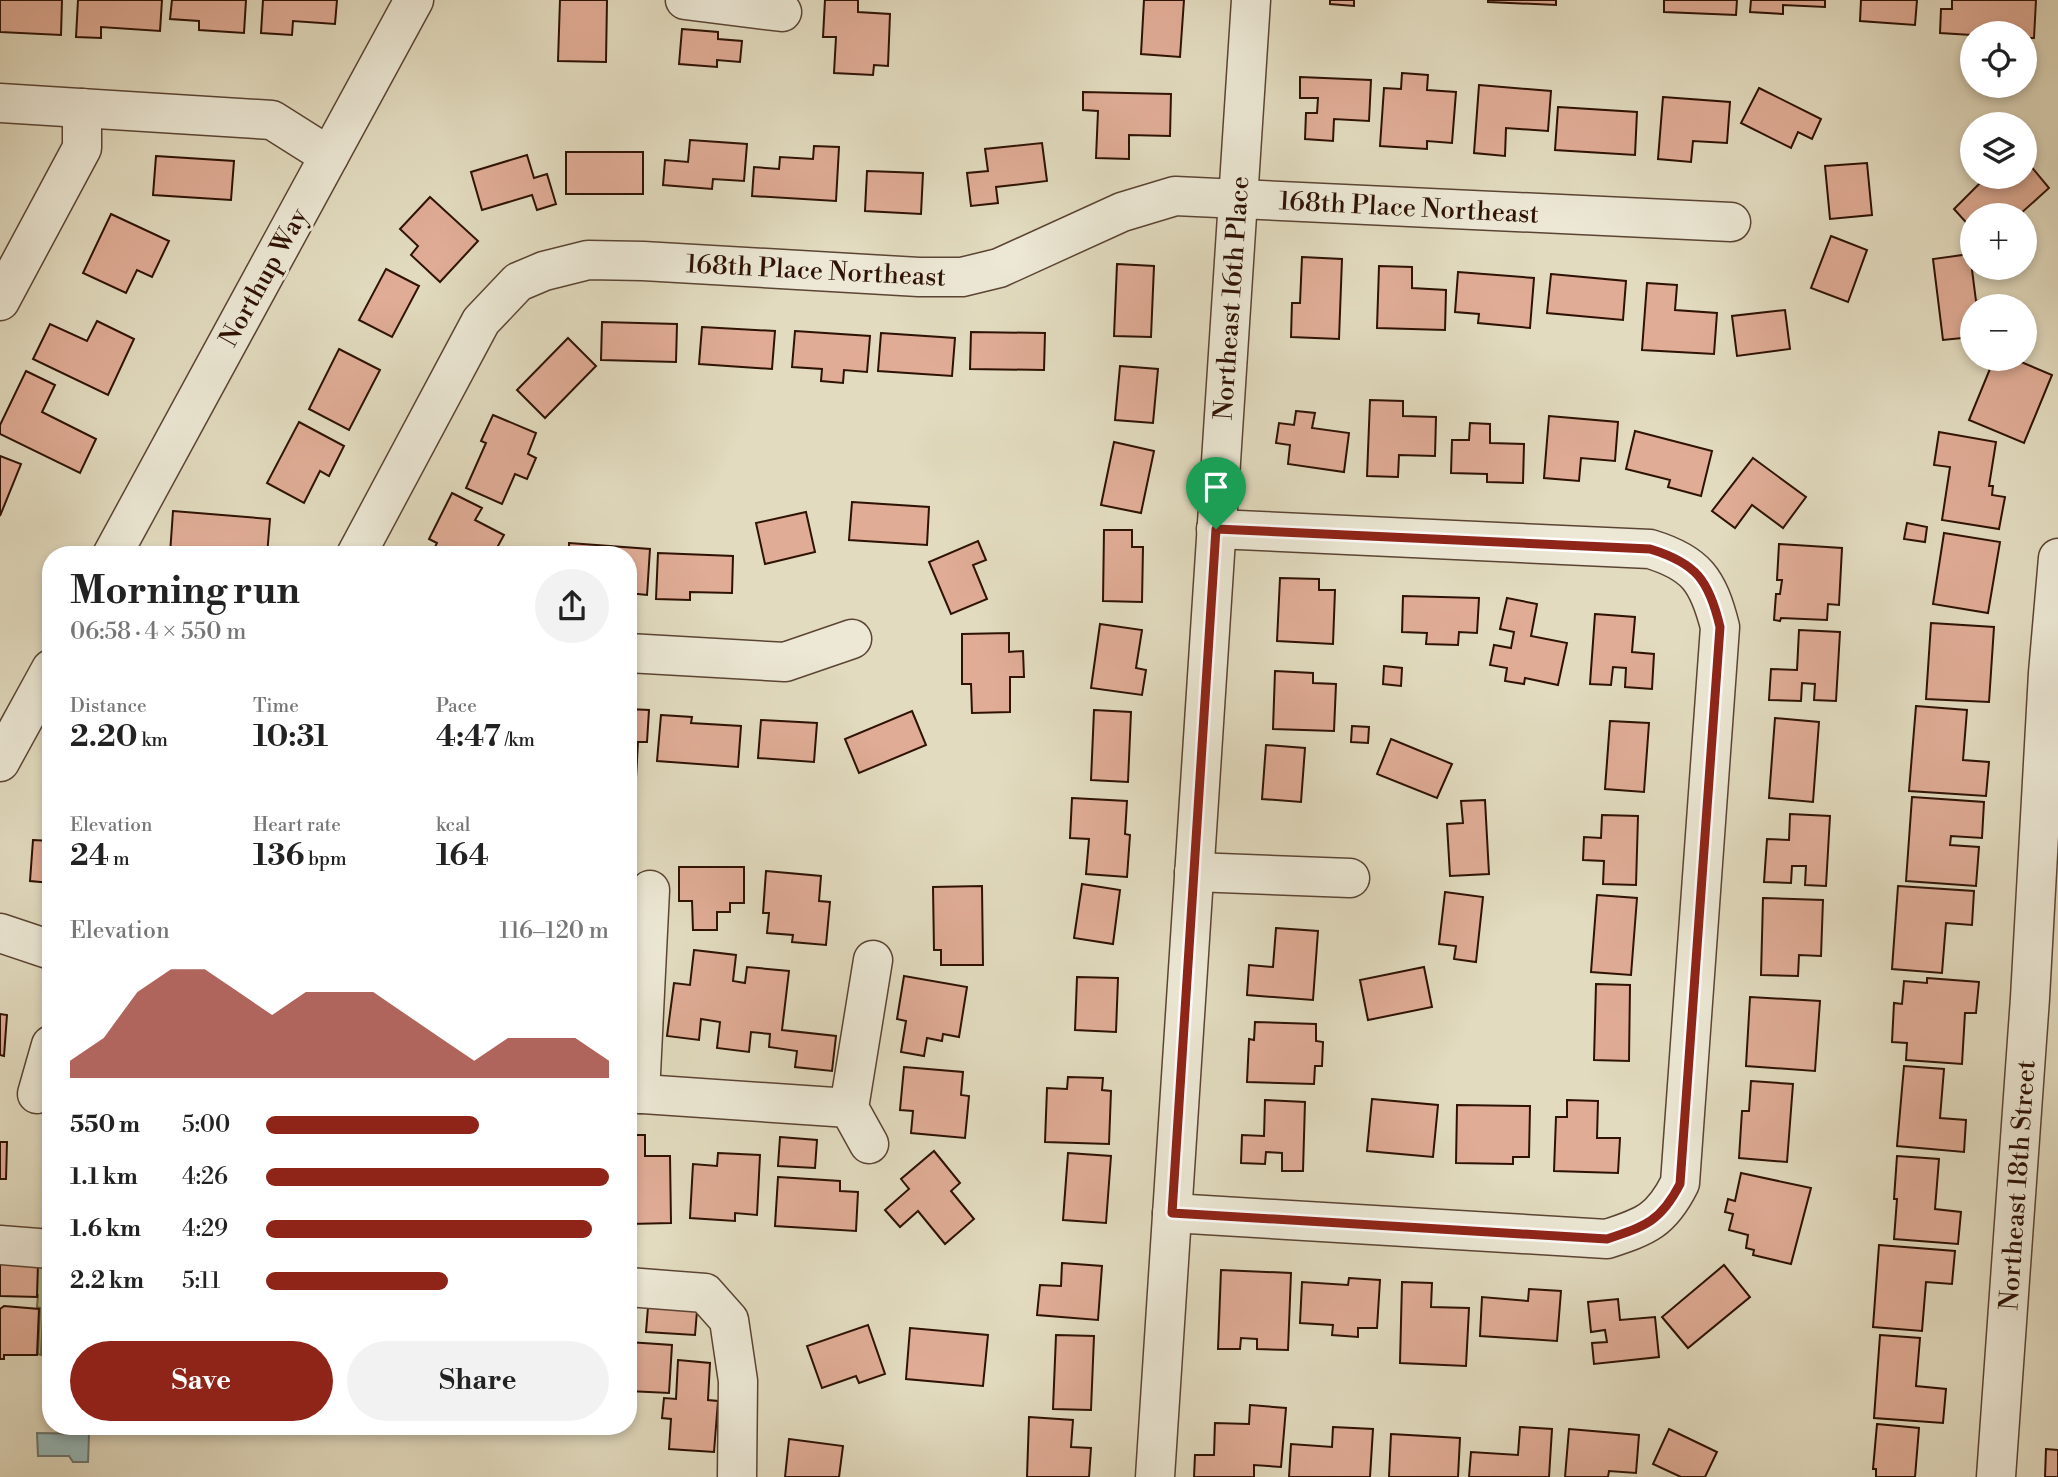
<!DOCTYPE html>
<html lang="en">
<head>
<meta charset="utf-8">
<style>
  body { margin:0; font-family:"Libre Bodoni",serif; background:#f2f2f2; color:#222; height:100vh; display:flex; flex-direction:column; font-size:26px; white-space:nowrap }
  * { box-sizing:border-box; margin:0 }
  p { font-size:23px; color:#767676 }
  .icon { flex:none; width:38px; height:38px; fill:none; stroke:currentColor; stroke-width:2; stroke-linecap:round; stroke-linejoin:round }
  .map { position:relative; flex:1; overflow:hidden }
  .drawer { position:absolute; left:42px; top:546px; width:595px; height:889px; display:flex; flex-direction:column; background:#fff; border-radius:28px; box-shadow:0 4px 10px #0003 }
  .drawer>* { flex:none }
  .tools { position:absolute; left:1960px; top:21px; display:grid; gap:14px }
  .tools a { display:grid; place-items:center; width:77px; height:77px; border-radius:50%; background:#fff; box-shadow:0 4px 10px #0003; font-size:35px }
  .pin { position:absolute; display:grid; place-items:center; width:60px; height:60px; color:#fff; margin:-72px -30px; border-radius:50% 50% 50% 0; rotate:-45deg; box-shadow:0 0 7px #0007 }
  .pin .icon { rotate:45deg }
  .round { display:grid; place-items:center; flex:none; width:74px; height:74px; border-radius:37px; background:#f2f2f2 }
  .head { display:flex; align-items:center; justify-content:space-between; height:119px; padding:0 28px }
  h1 { font-size:38px; font-weight:700; line-height:52px }
  .figures { display:grid; grid-template-columns:repeat(3,1fr); gap:10px; height:119px; padding:7px 28px }
  .figures div { display:grid; align-content:center }
  .figures b { font-size:30px; font-weight:700 }
  .figures small { font-size:19px; font-weight:400 }
  .figures p { font-size:19px }
  .chart { height:196px; padding:14px 28px }
  .chart p { display:flex; justify-content:space-between }
  .chart svg { width:100%; height:126px; margin-top:7px; fill:#8f2418; opacity:.7 }
  .primary-button { display:flex; gap:14px; margin-top:auto; padding:14px 28px }
  .primary-button a { flex:1; height:80px; border-radius:42px; background:#8f2418; color:#fff; font-size:28px; font-weight:700; line-height:80px; text-align:center }
  .primary-button a+a { background:#f2f2f2; color:#222 }
  ul { padding:0 28px; list-style:none; font-size:23px }
  li { display:grid; grid-template-columns:112px 84px 1fr; align-items:center; height:52px }
  li i { height:18px; border-radius:9px; background:#8f2418 }
  .map>svg:first-child { display:block }
  .green { fill:#b6bf90; stroke:#72684a; stroke-width:2 }
  .water { fill:#97b9ba; stroke:#6d7671; stroke-width:2 }
  .building { fill:#e0ac96; stroke:#2e1204; stroke-width:2 }
  .lines { fill:none; stroke-linecap:round; stroke-linejoin:round }
  .minor-casing { stroke:#5b4433; stroke-width:41 }
  .minor { stroke:#ece8d5; stroke-width:38 }
  .route-casing { stroke:#fff; stroke-width:14 }
  .route { stroke:#8f2418; stroke-width:9 }
  .labels { text-anchor:middle; stroke-width:6; stroke-linejoin:round; paint-order:stroke }
  .street-label { font-size:26px; fill:#2e1204; stroke:#ece8d5 }
</style>
</head>
<body>
<div class="map">
<svg width="2058" height="1477" viewBox="0 0 2058 1477">
  <rect width="100%" height="100%" fill="#e2dbbf"/>
  <filter id="stains"><feTurbulence type="fractalNoise" baseFrequency=".00286" numOctaves="4"/><feColorMatrix values="0 0 0 0 .2 0 0 0 0 .09 0 0 0 0 .02 0 0 0 .5 -.17"/></filter>
  <radialGradient id="worn" r=".72"><stop offset=".6" stop-color="#630" stop-opacity="0"/><stop offset="1" stop-color="#630" stop-opacity=".3"/></radialGradient>
  <path class="green" d="M37,1264l14,1v30h-7l-3,60 -3,-1 2,-46 -3,-1 1,-12h-2z"/>
  <path class="water" d="M37,1433l52,1 -1,28h-15l-4,-6h-31z"/>
  <g class="building">
    <path d="M0,0h62l-1,35 -61,-3z"/>
    <path d="M78,0h84l-2,31 -59,-4v11l-25,-1z"/>
    <path d="M172,0h74l-2,33 -45,-3v-9l-29,-2z"/>
    <path d="M263,0h74l-2,24 -42,-3 -1,14 -31,-2z"/>
    <path d="M560,0h47l-1,62 -48,-1z"/>
    <path d="M825,0h33v12l32,2 -2,52 -14,-1 -1,10 -39,-2 2,-36h-13z"/>
    <path d="M1144,0h40l-4,57 -39,-3z"/>
    <path d="M1330,0h24v6l-24,-2z"/>
    <path d="M1488,0h68v5l-68,-3z"/>
    <path d="M1664,0h73l-1,15 -72,-3z"/>
    <path d="M1751,0h74v7l-42,-2v9l-33,-2z"/>
    <path d="M1861,0h56l-2,25 -55,-4z"/>
    <path d="M1952,0h84l-2,38h-9v-5l-53,2 -32,-2 1,-24h11z"/>
    <path d="M682,29l36,3v7l24,2 -2,21 -23,-2v7l-38,-3z"/>
    <path d="M1402,73l26,2 -1,15 29,2 -4,51 -25,-2v8l-47,-3 4,-58 17,1z"/>
    <path d="M1300,77l71,3 -2,41 -35,-2 -1,22 -28,-2 1,-26h11l1,-15h-18z"/>
    <path d="M1479,85l72,6 -3,40 -42,-3 -1,28 -31,-3z"/>
    <path d="M1759,88l62,31 -9,20 -14,-7 -7,16 -50,-25z"/>
    <path d="M1083,92l88,2 -1,42 -41,-1v24l-33,-1 2,-47 -15,-1z"/>
    <path d="M1663,97l67,5 -3,41 -34,-2 -2,21 -33,-3z"/>
    <path d="M1558,107l79,5 -2,43 -80,-5z"/>
    <path d="M690,140l57,4 -3,37 -31,-2 -1,10 -49,-4 2,-25 23,2z"/>
    <path d="M1042,143l5,38 -51,6 2,16 -27,3 -4,-33 21,-2 -3,-22z"/>
    <path d="M814,146l25,1 -3,54 -84,-5 2,-29 25,2 1,-12 33,2z"/>
    <rect x="566" y="152" width="77" height="42"/>
    <path d="M527,155l7,23 13,-4 9,30 -19,6 -5,-15 -50,15 -11,-38z"/>
    <path d="M156,156l78,5 -3,39 -78,-5z"/>
    <path d="M2025,159l24,29 -30,27h-47v14l-18,-20 32,-32h39z"/>
    <path d="M1867,163l5,52 -42,4 -5,-53z"/>
    <path d="M867,171l56,2 -2,41 -56,-3z"/>
    <path d="M430,197l48,44 -38,41 -29,-27 7,-9 -18,-17z"/>
    <path d="M111,214l58,27 -17,36 -15,-7 -11,23 -43,-20z"/>
    <path d="M1831,236l36,14 -19,52 -37,-14z"/>
    <path d="M1970,254l6,47 30,-3 1,8h-35v31l-29,3 -10,-81z"/>
    <path d="M1302,257l40,2 -3,80 -48,-2 1,-34h8z"/>
    <path d="M1117,264l37,2 -3,71 -37,-1z"/>
    <path d="M1379,266l33,1v21l34,2 -1,40 -68,-2z"/>
    <path d="M386,269l33,17 -27,51 -33,-17z"/>
    <path d="M1458,272l76,6 -4,50 -52,-5 1,-9 -24,-2z"/>
    <path d="M1551,274l75,7 -3,39 -76,-7z"/>
    <path d="M1647,283l30,2 -2,25 42,3 -3,41 -72,-4z"/>
    <path d="M1785,310l5,39 -53,7 -5,-40z"/>
    <path d="M97,321l37,18 -26,56 -75,-36 17,-35 37,17z"/>
    <path d="M602,322l75,2 -1,38 -75,-2z"/>
    <path d="M702,327l73,4 -3,38 -73,-5z"/>
    <path d="M795,331l75,5 -3,36 -23,-2 -1,13 -22,-2 1,-12 -30,-2z"/>
    <path d="M971,332l74,1 -1,37 -74,-1z"/>
    <path d="M881,333l74,5 -3,38 -74,-5z"/>
    <path d="M568,338l28,28 -51,52 -28,-28z"/>
    <path d="M339,349l41,21 -31,60 -40,-21z"/>
    <path d="M1994,359h20l38,16 -28,68 -55,-23z"/>
    <path d="M1120,366l38,3 -5,54 -38,-3z"/>
    <path d="M26,371l29,14 -13,27 54,27 -16,34 -80,-39v-9z"/>
    <path d="M1370,400l33,1v15l33,1 -1,39 -36,-1 -1,22 -31,-1z"/>
    <path d="M1296,411l19,2 -3,15 37,5 -5,39 -56,-8 2,-19 -14,-2 3,-20 15,2z"/>
    <path d="M493,415l43,18 -8,21 8,4 -9,21 -12,-5 -13,30 -36,-16 20,-45 -5,-2z"/>
    <path d="M1549,416l69,6 -3,39 -34,-3 -2,23 -35,-3z"/>
    <path d="M299,422l45,24 -15,30 -9,-5 -16,32 -37,-20z"/>
    <path d="M1470,423l20,1v19l34,1 -1,39 -36,-1v-8l-36,-1 1,-33h17z"/>
    <path d="M1635,431l77,20 -11,45 -33,-9 2,-7 -44,-11z"/>
    <path d="M1939,432l57,10 -7,44h4l-1,9 13,2 -6,32 -57,-9 8,-53 -16,-2z"/>
    <path d="M1114,442l40,9 -13,62 -40,-8z"/>
    <path d="M0,456l21,8 -21,52z"/>
    <path d="M1753,458l53,39 -23,31 -31,-23 -17,23 -23,-17z"/>
    <path d="M452,493l30,15 -7,12 29,15 -11,20h-10l-6,-3 -1,3h-45l6,-12 -8,-4z"/>
    <path d="M852,502l77,5 -2,38 -78,-5z"/>
    <path d="M173,511l97,8 -3,36 -97,-1z"/>
    <path d="M806,512l9,40 -50,12 -9,-41z"/>
    <path d="M1907,523l20,4 -2,15 -21,-3z"/>
    <path d="M1104,530h28v17h11l-1,55 -39,-1z"/>
    <path d="M1944,533l56,9 -12,71 -55,-9z"/>
    <path d="M978,541l8,19 -13,5 14,34 -36,15 -22,-52z"/>
    <path d="M569,543l81,6 -3,46 -19,-2v-38h-59z"/>
    <path d="M1779,544l63,4 -3,57 -11,-1 -1,16 -46,-2 -1,3 -6,-1 2,-26h4l2,-14h-5z"/>
    <path d="M658,553l75,3 -1,37 -42,-1v8l-34,-1z"/>
    <path d="M1280,578l39,1v11h16l-2,54 -56,-3z"/>
    <path d="M1403,596l76,2 -2,35 -18,-1 -1,13 -32,-1 1,-11 -25,-1z"/>
    <path d="M1507,598l30,6 -6,32 36,7 -9,42 -33,-7 -1,6 -19,-3 2,-13 -17,-3 4,-20 17,3 3,-16 -14,-3z"/>
    <path d="M1595,614l40,3 -3,35 22,2 -2,35 -27,-2 1,-19 -13,-1 -2,18 -21,-1z"/>
    <path d="M1931,623l63,4 -5,75 -63,-3z"/>
    <path d="M1100,624l42,6 -6,38 10,2 -4,25 -51,-7z"/>
    <path d="M1799,630l41,2 -4,69 -22,-1 1,-16 -13,-1 -1,18 -32,-1 2,-31 26,1z"/>
    <path d="M1009,633v19l14,-1 1,26h-14v35l-38,1 -1,-29h-9v-50z"/>
    <path d="M1384,666l18,2 -1,18 -18,-2z"/>
    <path d="M1275,671l38,2v10l23,1 -2,47 -61,-2z"/>
    <path d="M1916,706l51,4 -4,50 26,2 -3,34 -77,-5z"/>
    <path d="M628,709l21,1 -2,32h-9l-2,36h-8z"/>
    <path d="M1094,710l37,2 -3,70 -37,-2z"/>
    <path d="M912,711l14,34 -67,28 -14,-34z"/>
    <path d="M661,715l31,2 -1,6 50,3 -3,41 -81,-6z"/>
    <path d="M1775,718l44,4 -6,80 -44,-4z"/>
    <path d="M761,720l56,3 -3,39 -56,-4z"/>
    <path d="M1610,721l39,2 -5,69 -39,-3z"/>
    <path d="M1352,726l17,1 -1,16 -17,-1z"/>
    <path d="M1391,739l61,25 -15,34 -60,-24z"/>
    <path d="M1266,745l39,3 -4,54 -39,-3z"/>
    <path d="M1912,797l72,5 -2,36 -31,-2 -1,9 29,2 -3,39 -70,-5z"/>
    <path d="M1072,798l55,3 -2,33 5,1 -3,42 -41,-3 3,-35 -19,-1z"/>
    <path d="M1485,800l4,74 -39,2 -3,-52 16,-1 -2,-22z"/>
    <path d="M1790,814l40,2 -4,70 -21,-1 1,-19h-14l-1,17 -27,-1 3,-43 22,1z"/>
    <path d="M1602,815l36,1 -2,69 -33,-1 1,-23 -21,-1 1,-23 17,1z"/>
    <path d="M33,840l18,1v42l-21,-2z"/>
    <path d="M679,867h65v36h-14v9h-13v18h-24l-1,-29h-13z"/>
    <path d="M766,871l55,5 -2,25 11,1 -4,43 -34,-3 1,-7 -26,-2 2,-20h-6z"/>
    <path d="M1082,884l38,6 -7,54 -39,-6z"/>
    <path d="M982,886l1,79h-42v-15h-7l-1,-63z"/>
    <path d="M1898,886l76,5 -2,34 -26,-2 -4,50 -50,-4z"/>
    <path d="M1445,892l38,5 -7,65 -22,-3 2,-13 -17,-2z"/>
    <path d="M1597,895l40,3 -6,77 -40,-3z"/>
    <path d="M1763,898l60,2 -2,56 -22,-1 -1,21 -37,-1z"/>
    <path d="M1276,928l42,3 -5,69 -66,-5 2,-30 24,2z"/>
    <path d="M694,950l42,5 -3,26 12,2 2,-16 42,4 -7,59 54,6 -4,35 -37,-4 2,-16 -28,-4 1,-13 -19,-2 -2,20 -32,-4 3,-26 -19,-3 -2,21 -32,-4 7,-53 16,2z"/>
    <path d="M1424,967l8,40 -64,13 -8,-40z"/>
    <path d="M904,976l63,11 -8,50 -16,-3 -1,7 -15,-3 -3,18 -23,-4 5,-31 -9,-2z"/>
    <path d="M1077,977l41,1 -2,54 -41,-2z"/>
    <path d="M1927,978l52,4 -3,31h-11l-3,51 -56,-4 1,-17 -15,-1 2,-39 8,1 2,-23 23,2z"/>
    <path d="M1596,984l34,1 -1,76 -35,-1z"/>
    <path d="M1750,997l70,4 -5,70 -69,-5z"/>
    <path d="M0,1014l7,1 -3,41 -4,-1z"/>
    <path d="M1255,1022l61,2v17l7,1 -1,24h-7l-1,18 -67,-2 2,-43 5,1z"/>
    <path d="M1904,1066l40,3 -4,49 26,2 -2,32 -67,-6z"/>
    <path d="M904,1067l59,5 -2,23 8,1 -4,42 -54,-5 2,-22 -13,-1z"/>
    <path d="M1068,1077l35,1 -1,12 9,1 -2,53 -64,-2 2,-54 20,1z"/>
    <path d="M1751,1081l42,3 -6,78 -48,-4 3,-47h7z"/>
    <path d="M1372,1099l66,6 -5,52 -66,-6z"/>
    <path d="M1265,1100l40,2 -2,69h-21v-18l-16,-1 -1,12 -24,-1 1,-28 22,1z"/>
    <path d="M1567,1100l31,1 -1,37h23l-2,35 -64,-2 2,-54h11z"/>
    <path d="M1457,1105l73,1 -1,51h-16v7l-57,-1z"/>
    <path d="M628,1135h17v21h25l1,67 -41,1z"/>
    <path d="M780,1137l37,3 -2,28 -37,-2z"/>
    <path d="M0,1142h7l-1,37h-6z"/>
    <path d="M934,1151l26,32 -9,8 23,28 -29,25 -27,-33 -18,16 -15,-17 24,-21 -8,-10z"/>
    <path d="M718,1153l42,2 -3,60 -22,-2v8l-45,-3 3,-54 24,2z"/>
    <path d="M1068,1153l43,3 -5,67 -43,-3z"/>
    <path d="M1897,1156l42,3 -4,50 26,3 -3,32 -64,-5 3,-40h-3z"/>
    <path d="M1741,1173l70,15 -20,76 -38,-9 1,-5 -8,-2 2,-13 -19,-5 4,-16 -8,-2 3,-13 7,2z"/>
    <path d="M778,1177l62,4v10l18,1 -2,39 -81,-5z"/>
    <path d="M1879,1245l76,6 -3,33 -26,-2 -4,49 -49,-4z"/>
    <path d="M0,1262l38,2 -1,33 -37,-1z"/>
    <path d="M1062,1263l40,3 -4,54 -61,-5 3,-30 21,1z"/>
    <path d="M1724,1265l26,32 -62,51 -26,-31z"/>
    <path d="M1221,1270l70,3 -3,77 -31,-1v-10l-16,-1 -1,11h-22z"/>
    <path d="M1349,1278l31,2 -3,48h-19v9l-26,-2 1,-10 -33,-2 2,-41 46,3z"/>
    <path d="M1402,1282l30,1 -1,24 38,1 -3,58 -66,-3z"/>
    <path d="M1529,1289l32,2 -4,50 -77,-5 2,-39 46,4z"/>
    <path d="M628,1298h6l-1,33h-5z"/>
    <path d="M1618,1299l2,21 35,-3 4,40 -65,7 -2,-21 15,-1 -2,-12 -14,2 -3,-30z"/>
    <path d="M4,1306l35,3 -2,46h-33v4h-4v-50z"/>
    <path d="M648,1307l49,4 -2,24 -49,-3z"/>
    <path d="M868,1325l17,49 -26,9 -3,-7 -34,12 -15,-42z"/>
    <path d="M910,1328l78,7 -5,51 -77,-7z"/>
    <path d="M1056,1335l38,1 -3,74 -38,-1z"/>
    <path d="M1880,1335l40,3 -4,48 30,3 -3,34 -69,-5z"/>
    <path d="M628,1342l44,3 -3,48 -41,-2z"/>
    <path d="M678,1360l32,3 -2,37 10,1 -4,51 -45,-3 2,-30 -9,-1 2,-20 12,1z"/>
    <path d="M1250,1405l36,3 -5,59 -27,-2v12h-60l1,-22h19l1,-32 34,1z"/>
    <path d="M1029,1417l44,3 -2,27 20,1 -2,29h-62z"/>
    <path d="M1877,1424l42,4 -4,49h-39v-8h-3z"/>
    <path d="M1333,1427l40,2 -3,48h-81l2,-33 41,3z"/>
    <path d="M1520,1427l32,2 -3,48h-80l2,-25 47,3z"/>
    <path d="M1569,1429l70,6 -3,38 -27,-2 -1,6h-43z"/>
    <path d="M1669,1429l48,23 -12,25h-24l-28,-13z"/>
    <path d="M1391,1434l69,4 -2,39h-69z"/>
    <path d="M789,1439l54,7 -4,31h-54z"/>
    <path d="M2046,1449l12,1v27h-13z"/>
  </g>
  <g class="lines">
    <g class="minor-casing">
      <g id="minor">
        <path d="M685,0l97,12"/>
        <path d="M0,103l272,17 57,36"/>
        <path d="M0,301l82,-153v-40"/>
        <path d="M112,555l302,-555"/>
        <path d="M356,555l125,-234 37,-39 26,-11 44,-11 55,1 276,16h43l37,-9 123,-56 53,-16 556,26"/>
        <path d="M628,653l157,9 67,-23"/>
        <path d="M0,762l51,-93"/>
        <path d="M1194,872l156,6"/>
        <path d="M0,933l51,17"/>
        <path d="M628,1093l221,15"/>
        <path d="M37,1094l14,-49"/>
        <path d="M640,1094l10,-204"/>
        <path d="M869,1144l-20,-36 24,-148"/>
        <path d="M1172,1213l435,26c39,-13 54,-18 73,-56l40,-556c-12,-47 -24,-64 -70,-78l-434,-20"/>
        <path d="M0,1245l51,4"/>
        <path d="M628,1287l77,6 24,27 9,61 -1,96"/>
        <path d="M1155,1477l96,-1477"/>
        <path d="M1996,1477l34,-479 18,-325 10,-115"/>
      </g>
    </g>
    <use href="#minor" class="minor"/>
  </g>
  <g class="lines">
    <g class="route-casing">
      <path id="route" d="M1216,529l434,20c46,14 59,31 70,78l-40,557c-19,37 -34,42 -73,55l-435,-26z"/>
    </g>
    <use href="#route" class="route"/>
  </g>
  <g class="labels">
    <g class="street-label">
      <text transform="translate(1409 207) rotate(3)" y="9">168th Place Northeast</text>
      <text transform="translate(816 270) rotate(3)" y="9">168th Place Northeast</text>
      <text transform="translate(263 277) rotate(-61)" y="9">Northup Way</text>
      <text transform="translate(1231 298) rotate(-86)" y="9">Northeast 16th Place</text>
      <text transform="translate(2017 1185) rotate(-86)" y="9">Northeast 18th Street</text>
    </g>
  </g>
  <rect width="100%" height="100%" filter="url(#stains)"/>
  <rect width="100%" height="100%" fill="url(#worn)"/>
</svg>
<div class="tools">
<a><svg class="icon" aria-label="locate" viewBox="0 0 24 24"><circle cx="12" cy="12" r="6"/><path d="M12 2v4M12 18v4M2 12h4M18 12h4"/></svg></a>
<a><svg class="icon" aria-label="layers" viewBox="0 0 24 24"><path d="M12 4l9 5-9 5-9-5zM3 14l9 5 9-5"/></svg></a>
<a>+</a>
<a>−</a>
</div>
<div class="pin" style="left:1216px;top:529px;background:#1e9e55"><svg class="icon" aria-label="arrive" viewBox="0 0 24 24"><path d="M6 21V4h12l-3 4 3 4H6"/></svg></div>
<section class="drawer">
<div class="head"><div><h1>Morning run</h1><p>06:58 · 4 × 550 m</p></div><a class="round"><svg class="icon" aria-label="share" viewBox="0 0 24 24"><path d="M12 15V3M7 8l5-5 5 5M5 13v7h14v-7"/></svg></a></div>
<div class="figures">
<div><p>Distance</p><b>2.20<small> km</small></b></div>
<div><p>Time</p><b>10:31</b></div>
<div><p>Pace</p><b>4:47<small> /km</small></b></div>
</div>
<div class="figures">
<div><p>Elevation</p><b>24<small> m</small></b></div>
<div><p>Heart rate</p><b>136<small> bpm</small></b></div>
<div><p>kcal</p><b>164</b></div>
</div>
<div class="chart"><p><span>Elevation</span>116–120 m</p>
<svg viewBox="0 0 160 44" preserveAspectRatio="none"><path d="M0 44V38L10 30L20 14L30 6L40 6L50 14L60 22L70 14L80 14L90 14L100 22L110 30L120 38L130 30L140 30L150 30L160 38V44z"/></svg>
</div>
<ul>
<li><b>550 m</b>5:00<i style="width:62%"></i></li>
<li><b>1.1 km</b>4:26<i style="width:100%"></i></li>
<li><b>1.6 km</b>4:29<i style="width:95%"></i></li>
<li><b>2.2 km</b>5:11<i style="width:53%"></i></li>
</ul>
<div class="primary-button"><a>Save</a><a>Share</a></div>
</section>
</div>
</body>
</html>
